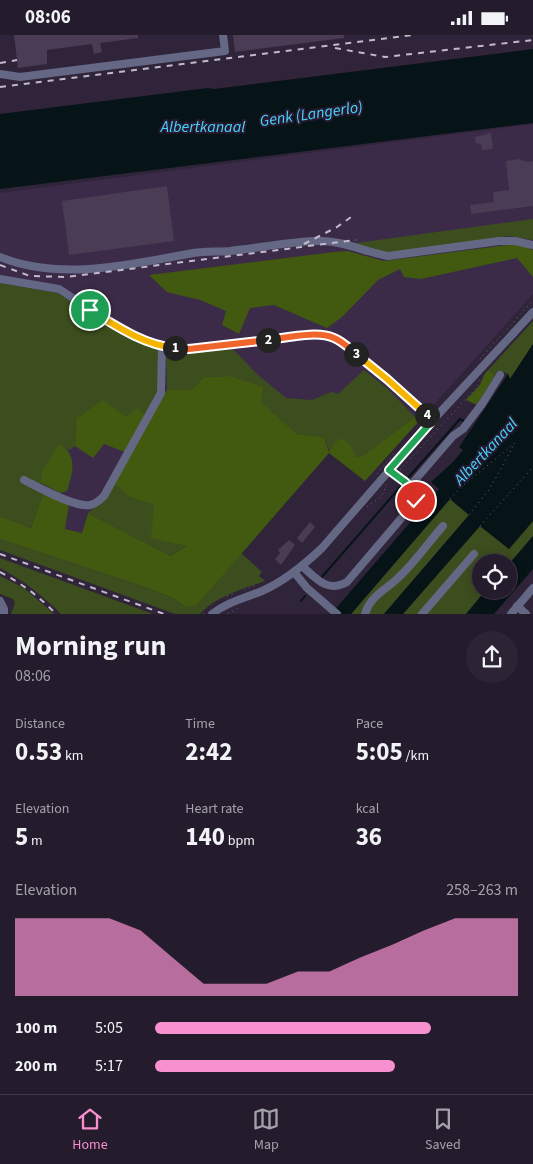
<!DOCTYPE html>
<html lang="en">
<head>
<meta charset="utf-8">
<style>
  body { margin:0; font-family:"Source Sans 3",sans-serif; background:#2c2434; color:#f1f3f6; height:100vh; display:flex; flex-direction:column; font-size:19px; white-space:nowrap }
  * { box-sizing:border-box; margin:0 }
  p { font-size:16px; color:#a3a1a9 }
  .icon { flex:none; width:28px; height:28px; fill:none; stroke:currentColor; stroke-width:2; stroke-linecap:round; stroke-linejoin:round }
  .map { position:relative; height:579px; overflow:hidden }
  .side { display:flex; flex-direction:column; background:#241b2c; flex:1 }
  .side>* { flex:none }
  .buttons { position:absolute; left:472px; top:519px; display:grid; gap:10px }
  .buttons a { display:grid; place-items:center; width:45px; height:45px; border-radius:50%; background:#241b2c; box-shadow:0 2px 12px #0003,0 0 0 1px #413948; font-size:25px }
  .pin { position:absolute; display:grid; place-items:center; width:42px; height:42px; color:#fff; margin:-21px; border:2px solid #fff; border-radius:50%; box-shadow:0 1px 5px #0007 }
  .km { position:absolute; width:25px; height:25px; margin:-12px; border-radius:50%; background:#222; color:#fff; font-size:14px; line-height:25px; text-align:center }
  .round { display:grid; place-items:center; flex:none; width:52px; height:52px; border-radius:26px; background:#2c2434 }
  .head { display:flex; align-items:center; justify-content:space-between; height:85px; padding:0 15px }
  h1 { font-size:28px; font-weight:700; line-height:38px }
  .figures { display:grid; grid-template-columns:repeat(3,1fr); gap:8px; height:85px; padding:5px 15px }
  .figures div { display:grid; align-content:center }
  .figures b { font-size:25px; font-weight:700 }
  .figures small { font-size:14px; font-weight:400 }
  .figures p { font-size:14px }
  .chart { height:140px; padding:10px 15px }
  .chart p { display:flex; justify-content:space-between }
  .chart svg { width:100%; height:90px; margin-top:5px; fill:#f690cf; opacity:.7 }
  ul { padding:0 15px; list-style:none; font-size:16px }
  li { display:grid; grid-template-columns:80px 60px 1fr; align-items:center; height:38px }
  li i { height:12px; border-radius:6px; background:#f690cf }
  .status { display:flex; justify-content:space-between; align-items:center; height:35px; padding:0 25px; background:#241b2c; direction:ltr }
  .status svg { height:14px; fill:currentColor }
  .dock { display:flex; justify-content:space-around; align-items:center; height:70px; border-top:1px solid #413948; background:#241b2c; font-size:14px; color:#a3a1a9 }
  .dock a { display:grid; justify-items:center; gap:2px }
  .dock .on { color:#f690cf }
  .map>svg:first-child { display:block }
  .built { fill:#3b2b48 }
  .green { fill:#3c4d1e }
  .forest { fill:#415a0f }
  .water { fill:#061317 }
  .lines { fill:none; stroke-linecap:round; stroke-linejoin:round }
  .stream { stroke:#061317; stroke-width:2 }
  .building { fill:#493c54 }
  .path { stroke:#706579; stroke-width:1; stroke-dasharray:1 4; stroke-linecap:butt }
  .minor { stroke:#656885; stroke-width:8 }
  .rail { stroke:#c2b9cb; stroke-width:2; stroke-dasharray:6 6; stroke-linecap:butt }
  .split-1-casing { stroke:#fff; stroke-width:10 }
  .split-2-casing { stroke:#fff; stroke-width:10 }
  .split-3-casing { stroke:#fff; stroke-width:10 }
  .split-4-casing { stroke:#fff; stroke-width:10 }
  .split-5-casing { stroke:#fff; stroke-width:10 }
  .split-6-casing { stroke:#fff; stroke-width:10 }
  .split-1 { stroke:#f5b400; stroke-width:6 }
  .split-2 { stroke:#f0652b; stroke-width:6 }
  .split-3 { stroke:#f0652b; stroke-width:6 }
  .split-4 { stroke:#f5b400; stroke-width:6 }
  .split-5 { stroke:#22a559; stroke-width:6 }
  .split-6 { stroke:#22a559; stroke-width:6 }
  .labels { text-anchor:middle; stroke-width:4; stroke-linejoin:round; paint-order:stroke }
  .water-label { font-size:16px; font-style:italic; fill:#45d4fe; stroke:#261a30 }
</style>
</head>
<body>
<div class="status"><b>08:06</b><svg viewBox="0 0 49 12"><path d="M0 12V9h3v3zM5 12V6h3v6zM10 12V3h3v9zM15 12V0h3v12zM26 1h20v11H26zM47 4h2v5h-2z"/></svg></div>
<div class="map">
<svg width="533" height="579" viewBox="0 0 533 579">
  <rect width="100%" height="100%" fill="#30243a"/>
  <path class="built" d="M533,89v170l-168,187 -35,-29 -201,45 -42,17 -5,19 -82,-17v-323z"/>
  <g class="green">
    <path d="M533,184v21l-23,-4 -123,17 -19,-4 -12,-6z"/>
    <path d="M0,248l57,10 64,39 39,16 -1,45 -13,24 -70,2 -1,27 -6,4 -9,-7 -19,40 3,9 -13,36 -31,-12z"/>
    <path d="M533,286v23l-23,35 -2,-5 -4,-2 -9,3 -7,-5z"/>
    <path d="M234,315l24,25 28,23 26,2 19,-8 7,2 26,-24 25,20 26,27 -53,39 -7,1 -25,-5 -6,-15 -27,-3 -36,-32 3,-15 -33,-11 -27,1 -13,13h-24l-1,-31 5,-8z"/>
    <path d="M114,448l15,14 26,8 32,40 -16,11 -83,-43 20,-18z"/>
    <path d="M450,464l19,16 -85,99h-33z"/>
    <path d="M533,486v15l-24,28v-1h-28v27h5l-20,24h-63l77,-88 29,23z"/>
    <path d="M0,504l145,48 26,10 15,10 10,-1 45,-53 21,19 -3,4 6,5c-22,8 -49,15 -65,33h-25l-175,-64z"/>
    <path d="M0,523l153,56h-92c-18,-18 -38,-34 -61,-46z"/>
    <path d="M0,541l24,12 30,26h-43l4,-11 -2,-4 -13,-5z"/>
  </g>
  <g class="forest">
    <path d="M508,210h14l11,5v27l-16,-19 -96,21 -17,-2 -4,-8 -22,11 -36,37 -15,11 -53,-23 -24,3 -11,26 -17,-9 4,-14 -26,-11 -33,-8 -18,-17 185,-23 13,-1 37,10z"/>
    <path d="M488,335l7,5 -18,30 -11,-5 14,-15 4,-10z"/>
    <path d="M231,341l33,11 -3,15 36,32 27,3 5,15 6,-9 6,-5c8,5 13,9 14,19l7,-1 53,-39 5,3 -55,61 -36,-28 -133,153 -10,1 -15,-10 -26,-10 -145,-48v-23l31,12 13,-36 25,12 -4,25 17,4 6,-20 83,43 15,-10 -35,-8 3,-33 -25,-8 -15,-14 33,-61 20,-32h24l13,-13z"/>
    <path d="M103,365l23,17 12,-9 8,9 -21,35 -21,-8 -11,14 -18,-12 1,-27z"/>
    <path d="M60,408c18,14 13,29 7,48l-7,2 -19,-10 1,-12z"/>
  </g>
  <g class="water">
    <path d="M533,14v74l-533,66v-75l208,-26 6,1z"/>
    <path d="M533,309v177l-24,28 -29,-23 -77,88h-19l85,-99 -19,-16 -99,115h-20l108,-125 -8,-7 22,-20 10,-12 -4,-3 49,-73 2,5z"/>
    <path d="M533,501v33l-39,45h-28l20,-24h23v-26z"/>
  </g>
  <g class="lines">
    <g class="stream">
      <path d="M407,444l53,-60 4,2"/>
      <path d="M321,543l81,-93"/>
      <path d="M301,566l4,-5"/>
    </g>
  </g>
  <g class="building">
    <path d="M14,0h124v3l-38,5 2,9 -8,2 -2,-10 -45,6v14l-29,4z"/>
    <path d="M233,0h111v3l-109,14z"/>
    <path d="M491,98l2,16 -11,1 -1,-6 -5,-1 -1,-6z"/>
    <path d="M518,124l10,3 5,-1v45l-62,8 -1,-9 24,-3 -1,-10 16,-2 -3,-29z"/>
    <path d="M167,151l7,55 -105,14 -7,-54z"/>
    <path d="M310,487l5,5 -13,16 -5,-5z"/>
    <path d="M289,505l6,5 -14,20 -6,-6 5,-6 -2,-3z"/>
  </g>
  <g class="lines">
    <g class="path">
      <path d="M480,324l53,-59"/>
      <path d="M400,435l78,-84 2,-6"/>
      <path d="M377,439l19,-23"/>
      <path d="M450,464l10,-11 55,-45 -26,47 -20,25"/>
      <path d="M367,472l14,-10 6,-13"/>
      <path d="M480,491l53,-59"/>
      <path d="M244,555l12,-5"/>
      <path d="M227,561l8,-3"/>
      <path d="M203,579l3,-3"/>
      <path d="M228,579l10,-6"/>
    </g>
    <g class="minor">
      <path d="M0,39l20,3 205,-26 -2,-16"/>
      <path d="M0,222c59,24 127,8 188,-3 14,-3 28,-2 42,-3 30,-3 60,-10 91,-10 23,0 44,11 67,15l111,-15h16l18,4"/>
      <path d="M0,244l59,10 63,41 40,17 27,2 127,-14h11l13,6 47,38 46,41"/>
      <path d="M24,445c14,7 51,28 66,25 6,-1 10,-5 14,-9l57,-103 1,-46"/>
      <path d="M410,451l43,-50 10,-7 19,-25 18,-29"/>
      <path d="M302,531c15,13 25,27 45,16l69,-81 -4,-14 -23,-17"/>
      <path d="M294,537l13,16 30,26"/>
      <path d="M0,566l4,8v5"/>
      <path d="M517,571l9,8"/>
      <path d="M212,579c15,-12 33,-16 50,-23 23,-10 42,-26 60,-43l111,-128 100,-108"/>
      <path d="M365,579c5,-18 21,-24 34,-37 16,-15 29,-34 44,-51"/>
      <path d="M422,579l52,-60"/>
      <path d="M511,579l22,-26"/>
    </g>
    <g class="rail">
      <path d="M335,13l50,9 148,-17"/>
      <path d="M0,28l17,-3"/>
      <path d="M0,52l412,-52"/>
      <path d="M304,209l33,-17 17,-12"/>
      <path d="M0,230l30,11 36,1 290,-37"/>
      <path d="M0,519l164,60"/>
      <path d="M0,537c21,11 40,25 56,42"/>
    </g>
  </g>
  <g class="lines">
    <g class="split-1-casing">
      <path id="split-1" d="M90,275c26,16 54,35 85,38"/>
    </g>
    <g class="split-2-casing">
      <path id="split-2" d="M175,313l14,1 79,-9"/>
    </g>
    <g class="split-3-casing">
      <path id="split-3" d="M268,305c18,-2 49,-10 66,-2 8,3 15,10 22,16"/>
    </g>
    <g class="split-4-casing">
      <path id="split-4" d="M356,319l31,25 40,36"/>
    </g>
    <g class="split-5-casing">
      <path id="split-5" d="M405,447l-16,-12 44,-50 -6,-5"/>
    </g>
    <g class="split-6-casing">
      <path id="split-6" d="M405,447c7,6 10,10 11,19"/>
    </g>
    <use href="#split-1" class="split-1"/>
    <use href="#split-2" class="split-2"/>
    <use href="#split-3" class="split-3"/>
    <use href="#split-4" class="split-4"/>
    <use href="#split-5" class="split-5"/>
    <use href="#split-6" class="split-6"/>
  </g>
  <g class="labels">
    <g class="water-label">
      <text transform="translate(311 78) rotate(-8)" y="6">Genk (Langerlo)</text>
      <text x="203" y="97">Albertkanaal</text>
      <text transform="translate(485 416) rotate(-47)" y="6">Albertkanaal</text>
    </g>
  </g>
</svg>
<div class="buttons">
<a><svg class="icon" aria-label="locate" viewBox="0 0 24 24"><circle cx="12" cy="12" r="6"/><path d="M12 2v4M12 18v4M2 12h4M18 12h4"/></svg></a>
</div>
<div class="pin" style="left:90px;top:275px;background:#1e9e55"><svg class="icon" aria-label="arrive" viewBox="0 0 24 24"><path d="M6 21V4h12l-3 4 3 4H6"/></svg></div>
<div class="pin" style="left:416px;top:466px;background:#d93025"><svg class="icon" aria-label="check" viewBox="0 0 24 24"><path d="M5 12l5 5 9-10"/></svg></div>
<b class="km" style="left:175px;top:313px">1</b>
<b class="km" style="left:268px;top:305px">2</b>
<b class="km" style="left:356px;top:319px">3</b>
<b class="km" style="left:427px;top:380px">4</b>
</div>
<section class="side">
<div class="head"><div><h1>Morning run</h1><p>08:06</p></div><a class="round"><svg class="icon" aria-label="share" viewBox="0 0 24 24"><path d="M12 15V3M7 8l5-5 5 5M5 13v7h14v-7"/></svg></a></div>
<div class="figures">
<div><p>Distance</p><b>0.53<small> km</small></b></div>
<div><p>Time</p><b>2:42</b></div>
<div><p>Pace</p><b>5:05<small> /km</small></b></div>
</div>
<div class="figures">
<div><p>Elevation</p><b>5<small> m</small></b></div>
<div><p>Heart rate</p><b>140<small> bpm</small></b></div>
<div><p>kcal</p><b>36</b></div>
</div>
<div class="chart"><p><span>Elevation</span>258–263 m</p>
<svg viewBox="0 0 160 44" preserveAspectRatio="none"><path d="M0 44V6L10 6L20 6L30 6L40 12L50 25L60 38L70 38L80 38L90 32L100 32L110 25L120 19L130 12L140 6L150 6L160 6V44z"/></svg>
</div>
<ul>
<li><b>100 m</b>5:05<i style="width:76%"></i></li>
<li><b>200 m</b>5:17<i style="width:66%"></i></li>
</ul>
</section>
<nav class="dock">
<a class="on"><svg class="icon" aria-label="home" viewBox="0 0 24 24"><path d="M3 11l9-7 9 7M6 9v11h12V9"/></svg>Home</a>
<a><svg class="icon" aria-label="map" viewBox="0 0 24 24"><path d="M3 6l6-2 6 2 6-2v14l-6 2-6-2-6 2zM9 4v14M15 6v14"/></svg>Map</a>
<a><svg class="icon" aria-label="saved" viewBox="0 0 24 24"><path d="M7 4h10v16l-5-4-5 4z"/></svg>Saved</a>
</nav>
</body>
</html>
